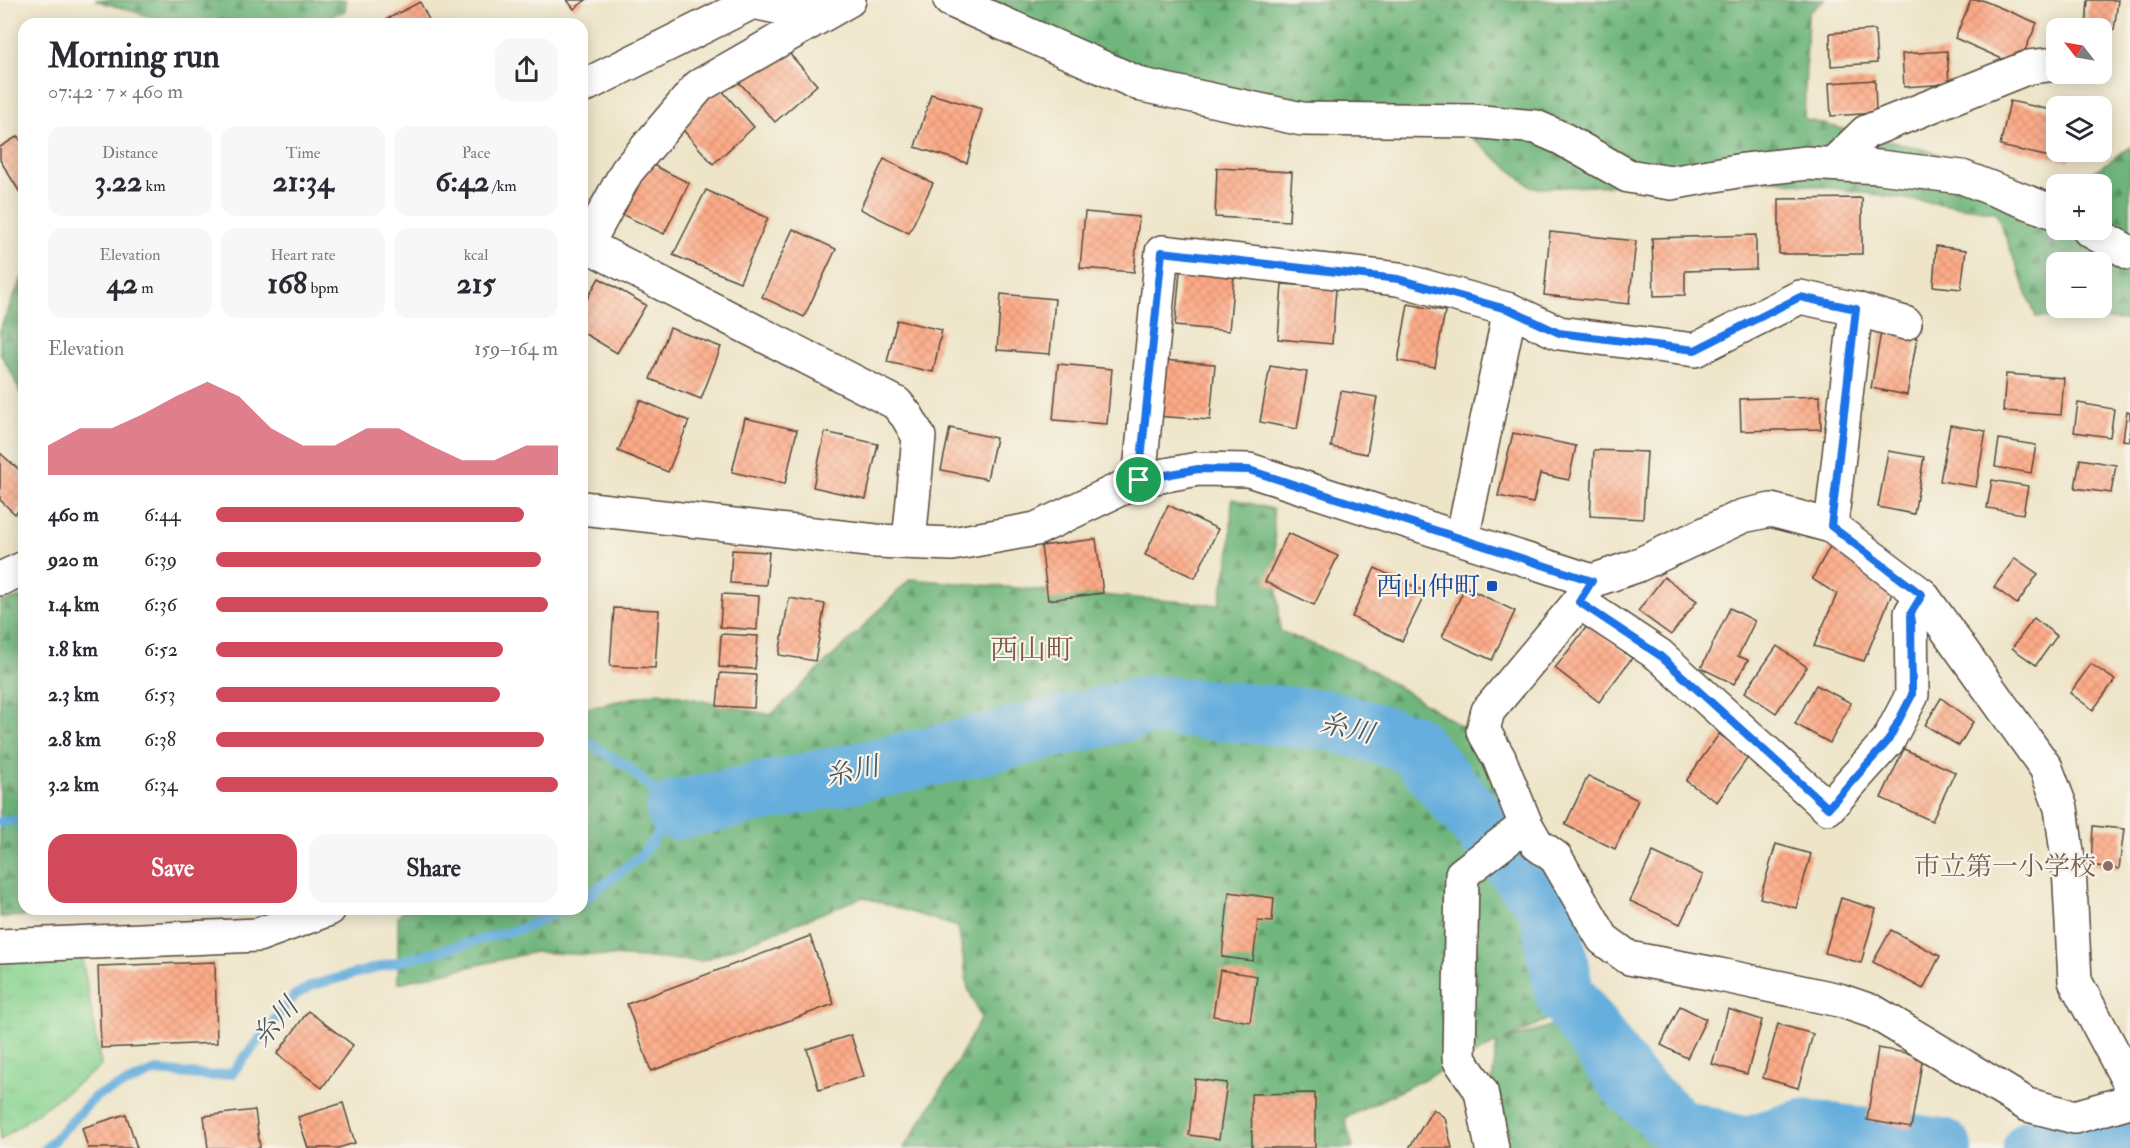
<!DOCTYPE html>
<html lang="en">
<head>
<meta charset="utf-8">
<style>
  body { margin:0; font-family:"IM FELL Double Pica","Noto Serif JP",serif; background:#f7f7f7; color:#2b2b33; height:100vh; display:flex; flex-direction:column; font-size:22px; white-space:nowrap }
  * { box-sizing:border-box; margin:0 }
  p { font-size:20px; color:#7c7c81 }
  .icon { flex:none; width:33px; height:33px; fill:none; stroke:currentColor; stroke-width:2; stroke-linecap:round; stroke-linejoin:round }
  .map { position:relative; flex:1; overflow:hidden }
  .side { position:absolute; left:18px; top:18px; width:570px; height:897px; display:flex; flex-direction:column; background:#fff; border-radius:18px; box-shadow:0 3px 15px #0003 }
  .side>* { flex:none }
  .needle { width:39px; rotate:301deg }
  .controls { position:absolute; left:2046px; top:18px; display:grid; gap:12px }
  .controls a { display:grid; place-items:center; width:66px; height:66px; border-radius:12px; background:#fff; box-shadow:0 3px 15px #0003; font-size:30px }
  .pin { position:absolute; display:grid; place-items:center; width:51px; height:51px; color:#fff; margin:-26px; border:3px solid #fff; border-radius:50%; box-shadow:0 2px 6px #0007 }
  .round { display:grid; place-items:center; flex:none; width:63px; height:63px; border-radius:18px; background:#f7f7f7 }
  .head { display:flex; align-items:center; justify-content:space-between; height:102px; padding:0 30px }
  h1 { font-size:33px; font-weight:700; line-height:45px }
  .figures { display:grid; grid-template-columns:repeat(3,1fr); gap:9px; height:102px; padding:6px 30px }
  .figures div { display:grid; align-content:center; border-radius:15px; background:#f7f7f7; text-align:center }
  .figures b { font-size:30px; font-weight:700 }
  .figures small { font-size:16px; font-weight:400 }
  .figures p { font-size:16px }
  .chart { height:168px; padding:12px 30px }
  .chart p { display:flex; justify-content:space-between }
  .chart svg { width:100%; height:108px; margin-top:6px; fill:#d1495b; opacity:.7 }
  .primary-button { display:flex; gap:12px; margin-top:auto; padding:12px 30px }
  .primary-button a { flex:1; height:69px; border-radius:18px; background:#d1495b; color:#fff; font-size:24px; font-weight:700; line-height:69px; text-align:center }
  .primary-button a+a { background:#f7f7f7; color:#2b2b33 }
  ul { padding:0 30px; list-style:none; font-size:20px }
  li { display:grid; grid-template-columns:96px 72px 1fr; align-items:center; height:45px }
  li i { height:15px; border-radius:8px; background:#d1495b }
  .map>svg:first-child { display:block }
  .grass { fill:url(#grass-tufts); stroke:#627f58; stroke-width:1.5 }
  .forest { fill:url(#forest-firs); stroke:#55704c; stroke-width:1.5; fill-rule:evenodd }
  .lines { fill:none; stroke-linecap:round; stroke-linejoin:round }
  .stream { stroke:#65aedd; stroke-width:10 }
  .river { stroke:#65aedd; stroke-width:60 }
  .building { fill:url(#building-cross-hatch) }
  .minor-casing { stroke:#564638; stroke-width:36 }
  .minor { stroke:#fff; stroke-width:33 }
  .route-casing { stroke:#fff; stroke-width:12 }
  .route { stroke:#1a73e8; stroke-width:8 }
  .transit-dot { fill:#1a4fb4; stroke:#f7f3e8; stroke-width:2 }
  .education-dot { fill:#8d6e63; stroke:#f7f3e8; stroke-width:2 }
  .labels { text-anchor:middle; stroke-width:4.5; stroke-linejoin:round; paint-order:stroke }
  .transit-label { font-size:26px; fill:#164399; stroke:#f7f3e8; text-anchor:end }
  .education-label { font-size:26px; fill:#785e54; stroke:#f7f3e8; text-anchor:end }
  .water-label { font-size:27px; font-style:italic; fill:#4a5861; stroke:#f7f3e8 }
  .quarter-label { font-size:28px; fill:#7f5743; stroke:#f7f3e8 }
</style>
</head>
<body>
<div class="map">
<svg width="2130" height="1148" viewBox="0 0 2130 1148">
  <defs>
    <pattern id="grass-tufts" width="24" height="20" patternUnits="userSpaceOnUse" patternTransform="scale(1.5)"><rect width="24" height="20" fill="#8ad491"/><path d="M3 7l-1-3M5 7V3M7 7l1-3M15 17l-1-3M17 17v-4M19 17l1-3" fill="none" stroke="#78b67d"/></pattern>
    <pattern id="forest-firs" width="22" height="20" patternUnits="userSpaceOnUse" patternTransform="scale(1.5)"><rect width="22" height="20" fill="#6fb67b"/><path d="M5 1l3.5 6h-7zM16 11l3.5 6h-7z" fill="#5c9464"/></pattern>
    <pattern id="building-cross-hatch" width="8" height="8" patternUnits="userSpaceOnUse" patternTransform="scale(1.5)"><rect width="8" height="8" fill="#fdab88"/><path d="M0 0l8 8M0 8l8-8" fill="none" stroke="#da9375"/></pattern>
  </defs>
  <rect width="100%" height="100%" fill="#f7f3e8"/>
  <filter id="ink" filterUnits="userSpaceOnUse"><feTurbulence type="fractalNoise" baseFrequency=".0167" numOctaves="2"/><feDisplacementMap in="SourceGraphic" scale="12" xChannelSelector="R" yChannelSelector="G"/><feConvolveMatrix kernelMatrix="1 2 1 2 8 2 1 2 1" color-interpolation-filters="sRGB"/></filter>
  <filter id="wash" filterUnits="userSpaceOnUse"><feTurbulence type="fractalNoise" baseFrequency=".008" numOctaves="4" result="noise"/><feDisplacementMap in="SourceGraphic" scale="24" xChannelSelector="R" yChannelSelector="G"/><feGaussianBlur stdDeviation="1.35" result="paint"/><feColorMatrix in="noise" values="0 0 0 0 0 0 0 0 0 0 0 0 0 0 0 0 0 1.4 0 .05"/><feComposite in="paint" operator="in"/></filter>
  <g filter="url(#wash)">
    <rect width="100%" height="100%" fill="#eee5c9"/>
    <path class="grass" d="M77,931l24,135 -101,74v-192z"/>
    <g class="forest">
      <path d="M95,0h251l-1,11 -38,13h-133z"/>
      <path d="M978,0h846l-16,13 -4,106 125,32 127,43v36h46v-46h-27l55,-37v173l-94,-3 -40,-105 -221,-32 -242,8 -94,-76 -272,-21zM2056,262h46v46h-46z"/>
      <path d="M24,276v126l-11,-26 -13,-23v-24l22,-51z"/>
      <path d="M1232,499l41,10 7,122 83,34 133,83 96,249 -88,44 76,-25 105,132h-193l-5,-29 10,-76 -152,75 8,30h-449l40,-63 37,-67 -13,-30 -10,-61 -95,-30 -162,64 -166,-9 -137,31v-66l6,-8h178v-200l77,-17 112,23 89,-85 50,-51 309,26 11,-52z"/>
      <path d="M24,597v312h29l1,6 -54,2v-315z"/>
      <path d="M1859,1137l104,3 8,8h-211z"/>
    </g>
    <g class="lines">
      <g class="stream">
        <path d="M582,739l46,28 48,43 -36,47 -58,44"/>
        <path d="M0,822l20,-2 4,-4"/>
        <path d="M46,1148l50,-52 60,-25 56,5 20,-3 63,-78 18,-10 210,-57 41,-19"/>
      </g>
      <g class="river">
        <path d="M676,810l231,-48 245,-57 177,15 83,24 136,161 16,88 64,89 50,46 67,19 57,-18 140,19"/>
        <path d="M2033,1148l97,-12"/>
      </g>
    </g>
    <g id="blocks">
      <g class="building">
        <path d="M567,0h19l-12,9z"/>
        <path d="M1971,0h11l55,23 -19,43 -63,-28z"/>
        <path d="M2088,0h30l-4,30 -28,-3z"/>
        <path d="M420,2l11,22h-41l-3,-5z"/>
        <path d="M1875,30l2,33 -46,3 -1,-33z"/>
        <path d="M781,44l36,41 -42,37 -36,-40z"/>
        <path d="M1947,51l2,33 -45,3 -2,-33z"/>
        <path d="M1875,80l1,33 -45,3 -2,-33z"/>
        <path d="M718,86l36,41 -41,37 -36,-41z"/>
        <path d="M931,94l51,15 -15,54 -52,-16z"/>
        <path d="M2010,101l46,10v41h14l-2,9 -68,-15z"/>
        <path d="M18,136l6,9v54l-24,-39v-13z"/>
        <path d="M884,159l49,24 -24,50 -49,-24z"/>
        <path d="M649,163l40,20 -25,51 -41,-19z"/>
        <path d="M1217,168l75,4 -3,49 -74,-4z"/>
        <path d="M706,190l62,28 -28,64 -67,-27z"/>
        <path d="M1862,198v56h-83v-55z"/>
        <path d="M1085,212l54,5 -5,55 -54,-4z"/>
        <path d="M793,229l43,20 -32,68 -42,-20z"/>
        <path d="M1550,232l86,9 -7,63 -85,-9z"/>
        <path d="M1756,235v34l-71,2v24l-31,1 -2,-58z"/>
        <path d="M1936,246l30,4 -5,39 -28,-3z"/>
        <path d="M1180,271l54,4 -5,56 -54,-5z"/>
        <path d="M599,278l47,27 -29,48 -35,-21v-25z"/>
        <path d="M1282,284l54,4 -4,56 -54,-5z"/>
        <path d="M1001,294l54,5 -5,55 -53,-4z"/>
        <path d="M1408,304l37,7 -10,56 -37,-6z"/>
        <path d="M897,320l45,10 -9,42 -46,-10z"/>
        <path d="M670,328l51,19 -20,52 -51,-20z"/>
        <path d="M1881,332l36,6 -10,57 -36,-7z"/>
        <path d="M1161,360l54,4 -5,56 -54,-4z"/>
        <path d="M1058,364l54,5 -5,55 -54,-4z"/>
        <path d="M1270,366l37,6 -10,57 -37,-7z"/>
        <path d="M2006,374l58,4 -3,37 -58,-4z"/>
        <path d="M1341,391l36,6 -10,57 -36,-7z"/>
        <path d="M1820,396l1,33 -80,2 -1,-32z"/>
        <path d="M640,400l49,21 -21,51 -50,-21z"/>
        <path d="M2078,403l36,6 -4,28 -36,-5z"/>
        <path d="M2127,411l3,1v29l-7,-1z"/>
        <path d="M745,418l52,12 -12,54 -53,-12z"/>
        <path d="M1950,425l36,6 -10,56 -36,-6z"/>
        <path d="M950,428l46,10 -9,41 -46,-9z"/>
        <path d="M825,432l53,12 -12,55 -53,-12z"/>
        <path d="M1513,433l63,13 -7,34 -29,-6 -7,29 -35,-7z"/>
        <path d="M1999,439l37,6 -5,28 -36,-6z"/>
        <path d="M1594,450l53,2 -4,67 -53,-3z"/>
        <path d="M1888,451l36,6 -10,57 -36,-7z"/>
        <path d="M0,453l24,21v30l-9,10 -15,-14z"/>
        <path d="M2080,459l36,6 -5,28 -36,-5z"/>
        <path d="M1992,480l36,6 -5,28 -36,-6z"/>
        <path d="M1168,505l50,24 -23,49 -50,-23z"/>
        <path d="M1288,533l50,23 -24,49 -49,-23z"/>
        <path d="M1096,539l7,54 -55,7 -7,-54z"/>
        <path d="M1832,543l61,48 -29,70 -50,-15 23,-52 -25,-15z"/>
        <path d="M732,550l37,2 -3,33 -36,-2z"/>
        <path d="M2015,558l23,16 -21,30 -23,-17z"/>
        <path d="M1375,568l51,24 -24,49 -50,-24z"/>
        <path d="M1664,577l33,24 -26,34 -33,-24z"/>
        <path d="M1465,587l50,24 -23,49 -50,-23z"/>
        <path d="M722,594l37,2 -2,34 -37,-3z"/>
        <path d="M789,598l36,6 -10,57 -36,-6z"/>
        <path d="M614,608l45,2 -4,58 -45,-2z"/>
        <path d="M1730,608l25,13 -17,35 10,4 -14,24 -33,-16z"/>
        <path d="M2034,618l23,18 -21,29 -24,-17z"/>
        <path d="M1588,625l44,33 -33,44 -44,-34z"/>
        <path d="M721,634l37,2 -3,33 -36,-2z"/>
        <path d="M1777,646l30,21 -31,46 -31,-21z"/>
        <path d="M2091,664l24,16 -22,30 -23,-17z"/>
        <path d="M720,673l36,2 -2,33 -37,-2z"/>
        <path d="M1816,685l35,18 -21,40 -35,-19z"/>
        <path d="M1941,698l32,24 -14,24 -34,-21z"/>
        <path d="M1719,734l30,22 -32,46 -31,-21z"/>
        <path d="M1904,749l51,23 -23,49 -51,-23z"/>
        <path d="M1588,776l50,24 -23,49 -50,-24z"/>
        <path d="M2093,826l31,3 -5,40 -28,-4z"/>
        <path d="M1776,844l35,10 -15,54 -36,-10z"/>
        <path d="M1653,852l50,23 -23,49 -50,-23z"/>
        <path d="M1229,892l45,6 -2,24 -14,-1 -5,40 -31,-4z"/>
        <path d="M1841,898l35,11 -15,54 -36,-10z"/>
        <path d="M1891,930l49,26 -17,33 -50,-27z"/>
        <path d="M810,936l24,68 -183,67 -24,-67z"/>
        <path d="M215,962l2,81 -116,5 -3,-82z"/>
        <path d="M1220,970l37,6 -7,46 -37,-6z"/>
        <path d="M1680,1006l26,13 -19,39 -26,-13z"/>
        <path d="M1728,1009l34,11 -15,54 -35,-10z"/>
        <path d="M308,1011l45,34 -31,43 -45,-34z"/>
        <path d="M1778,1024l35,10 -15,54 -35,-10z"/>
        <path d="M851,1035l13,41 -45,14 -12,-41z"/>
        <path d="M1878,1048l45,8 -12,72 -44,-8z"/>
        <path d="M1195,1079l32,4 -8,56 -30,-4z"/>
        <path d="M1315,1093v55h-63l-1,-54z"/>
        <path d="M343,1103l12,40 -17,5h-30l-10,-31z"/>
        <path d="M1433,1109l12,9 7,30h-43z"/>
        <path d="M255,1110l5,38h-52l-4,-32z"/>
        <path d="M126,1114l11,34h-49l-6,-20z"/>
      </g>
    </g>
  </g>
  <g filter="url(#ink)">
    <use href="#blocks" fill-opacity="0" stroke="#564638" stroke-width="1.5"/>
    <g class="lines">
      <g class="minor-casing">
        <g id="minor">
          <path d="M950,0l192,85 160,34 170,2 64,6 25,11 67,38 43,7 66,-12 69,-8 73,4 83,10 94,36"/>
          <path d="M582,87l171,-85 65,14"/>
          <path d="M1833,164l33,-32 163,-65 27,-3"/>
          <path d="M2089,230l41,23"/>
          <path d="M582,245l14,5 300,153 11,13 12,21 -10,105"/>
          <path d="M586,246l41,-75 72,-85 150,-86"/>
          <path d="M1856,309l49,14"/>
          <path d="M1139,480l23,-228 236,27 112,31 49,23 136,17 105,-53 56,12 -25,217"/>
          <path d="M582,508l294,33 76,3 84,-15 103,-49 59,-11 51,1 343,111 44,-15 107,-50 28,-6 60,16 91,69 124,173 15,40 8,59 6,114 55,103"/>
          <path d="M1462,539l48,-229"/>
          <path d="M0,579l24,-11"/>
          <path d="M1592,581l-13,21 -91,109 -5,19 16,28 27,67 11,19 19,14 47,81 26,19 91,17 119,25 35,12 154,93 47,12 55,-16"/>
          <path d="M1579,602l80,53 169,153 60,-67 24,-46 -1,-82 11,-18"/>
          <path d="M0,946l258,-11 71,-26"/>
          <path d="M1492,1148l-11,-57 -22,-32 3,-185 64,-49"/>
        </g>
      </g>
      <use href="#minor" class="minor"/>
    </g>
  </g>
  <g class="lines" filter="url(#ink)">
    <g class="route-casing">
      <path id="route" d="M1162,252l236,27 112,31 49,23 136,17 105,-53 56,12 -25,217 91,69 -11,18 1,82 -24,46 -60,67 -169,-153 -80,-53 13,-21 -343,-111 -51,-1 -59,11z"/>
    </g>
    <use href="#route" class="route"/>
  </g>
  <rect class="transit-dot" x="1486" y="580" width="12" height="12" rx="3"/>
  <circle class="education-dot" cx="2108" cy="866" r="6"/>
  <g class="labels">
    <g class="transit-label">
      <text x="1480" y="595">西山仲町</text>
    </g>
    <g class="education-label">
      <text x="2096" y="875">市立第一小学校</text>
    </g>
    <g class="water-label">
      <text transform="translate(1347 728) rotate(13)" y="9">糸川</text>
      <text transform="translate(852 771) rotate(-12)" y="9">糸川</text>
      <text transform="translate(275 1022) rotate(-49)" y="9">糸川</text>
    </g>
    <g class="quarter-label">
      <text x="1032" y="659">西山町</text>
    </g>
  </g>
</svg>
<div class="controls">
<a><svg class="needle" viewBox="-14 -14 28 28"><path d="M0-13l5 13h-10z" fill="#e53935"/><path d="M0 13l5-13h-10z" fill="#7c7c81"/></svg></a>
<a><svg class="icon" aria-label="layers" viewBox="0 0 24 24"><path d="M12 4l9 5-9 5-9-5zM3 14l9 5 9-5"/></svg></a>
<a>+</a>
<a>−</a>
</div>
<div class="pin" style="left:1139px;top:480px;background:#1e9e55"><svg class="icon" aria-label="arrive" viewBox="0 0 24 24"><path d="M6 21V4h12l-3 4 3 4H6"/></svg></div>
<section class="side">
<div class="head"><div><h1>Morning run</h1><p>07:42 · 7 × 460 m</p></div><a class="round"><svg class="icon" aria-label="share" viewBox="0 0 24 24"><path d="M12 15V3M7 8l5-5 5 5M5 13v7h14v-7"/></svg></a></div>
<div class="figures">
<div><p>Distance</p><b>3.22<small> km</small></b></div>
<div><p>Time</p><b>21:34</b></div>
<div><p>Pace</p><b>6:42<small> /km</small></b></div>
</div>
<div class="figures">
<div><p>Elevation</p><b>42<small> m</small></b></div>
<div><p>Heart rate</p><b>168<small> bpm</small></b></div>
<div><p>kcal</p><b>215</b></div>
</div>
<div class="chart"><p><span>Elevation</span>159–164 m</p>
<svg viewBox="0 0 160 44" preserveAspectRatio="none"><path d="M0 44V32L10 25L20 25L30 19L40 12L50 6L60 12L70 25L80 32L90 32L100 25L110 25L120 32L130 38L140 38L150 32L160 32V44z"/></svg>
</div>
<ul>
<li><b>460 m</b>6:44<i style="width:90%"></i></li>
<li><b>920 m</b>6:39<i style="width:95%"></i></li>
<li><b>1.4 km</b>6:36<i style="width:97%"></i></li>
<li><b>1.8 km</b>6:52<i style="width:84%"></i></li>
<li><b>2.3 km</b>6:53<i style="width:83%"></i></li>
<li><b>2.8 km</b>6:38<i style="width:96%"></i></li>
<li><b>3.2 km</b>6:34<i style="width:100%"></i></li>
</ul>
<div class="primary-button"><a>Save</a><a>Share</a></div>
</section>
</div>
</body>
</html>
